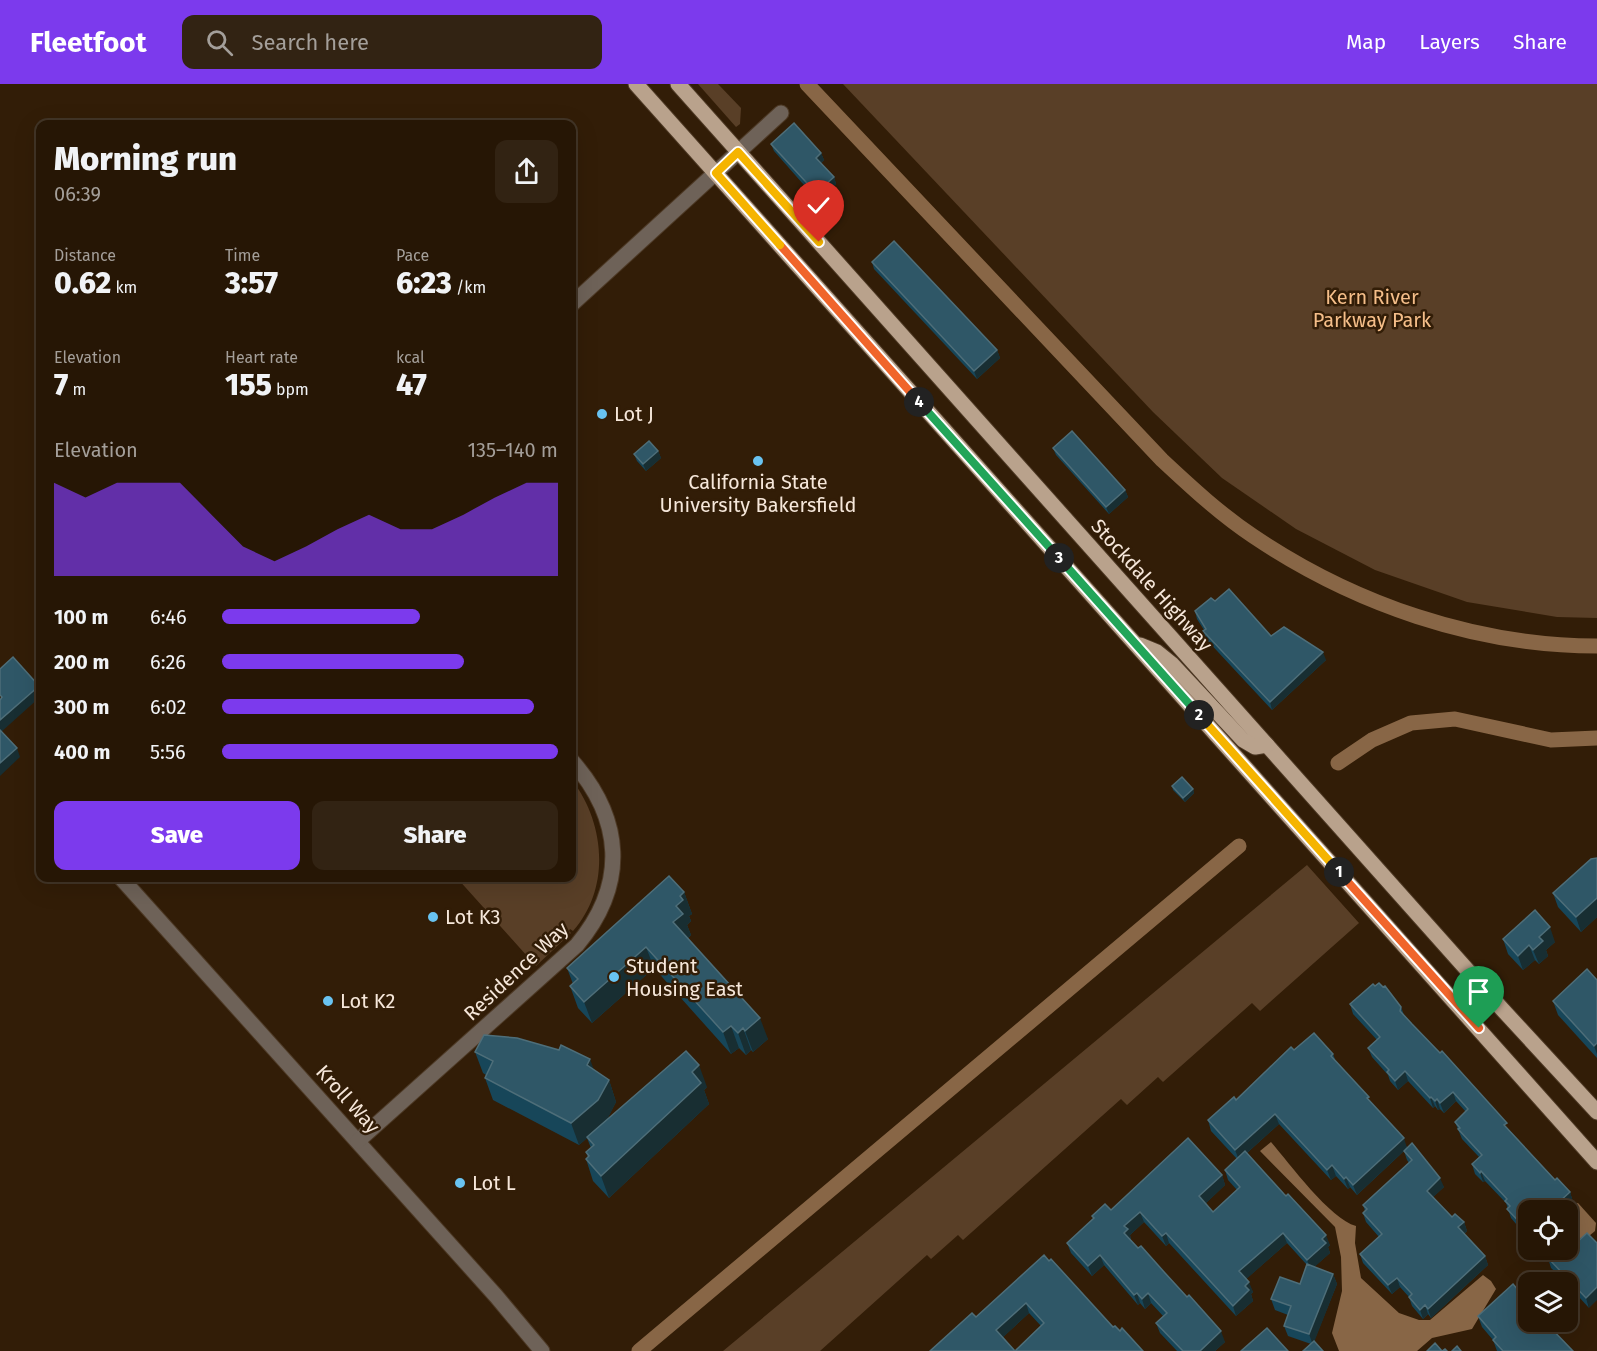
<!DOCTYPE html>
<html lang="en">
<head>
<meta charset="utf-8">
<style>
  body { margin:0; font-family:"Fira Sans",sans-serif; background:#322313; color:#f1f3f6; height:100vh; display:flex; flex-direction:column; font-size:22px; white-space:nowrap }
  * { box-sizing:border-box; margin:0 }
  p { font-size:20px; color:#a49f9a }
  .icon { flex:none; width:33px; height:33px; fill:none; stroke:currentColor; stroke-width:2; stroke-linecap:round; stroke-linejoin:round }
  .map { position:relative; flex:1; overflow:hidden }
  .side { position:absolute; left:36px; top:36px; width:540px; height:762px; display:flex; flex-direction:column; background:#261605; border-radius:12px; box-shadow:0 6px 24px #0002,0 0 0 2px #423527 }
  .side>* { flex:none }
  .tools { position:absolute; left:1518px; top:1116px; display:grid; gap:12px }
  .tools a { display:grid; place-items:center; width:60px; height:60px; border-radius:12px; background:#261605; box-shadow:0 6px 24px #0002,0 0 0 2px #423527; font-size:30px }
  .pin { position:absolute; display:grid; place-items:center; width:51px; height:51px; color:#fff; margin:-62px -26px; border-radius:50% 50% 50% 0; rotate:-45deg; box-shadow:0 0 6px #0007 }
  .pin .icon { rotate:45deg }
  .km { position:absolute; width:30px; height:30px; margin:-15px; border-radius:50%; background:#222; color:#fff; font-size:16px; line-height:30px; text-align:center }
  .round { display:grid; place-items:center; flex:none; width:63px; height:63px; border-radius:12px; background:#322313 }
  .summary { display:flex; align-items:center; justify-content:space-between; height:102px; padding:0 18px }
  h1 { font-size:33px; font-weight:800; line-height:45px }
  .metrics { display:grid; grid-template-columns:repeat(3,1fr); gap:9px; height:102px; padding:6px 18px }
  .metrics div { display:grid; align-content:center }
  .metrics b { font-size:30px; font-weight:800 }
  .metrics small { font-size:16px; font-weight:400 }
  .metrics p { font-size:16px }
  .chart { height:168px; padding:12px 18px }
  .chart p { display:flex; justify-content:space-between }
  .chart svg { width:100%; height:108px; margin-top:6px; fill:#7c3aed; opacity:.7 }
  .primary-button { display:flex; gap:12px; margin-top:auto; padding:12px 18px }
  .primary-button a { flex:1; height:69px; border-radius:12px; background:#7c3aed; color:#fff; font-size:24px; font-weight:800; line-height:69px; text-align:center }
  .primary-button a+a { background:#322313; color:#f1f3f6 }
  ul { padding:0 18px; list-style:none; font-size:20px }
  li { display:grid; grid-template-columns:96px 72px 1fr; align-items:center; height:45px }
  li i { height:15px; border-radius:8px; background:#7c3aed }
  header { display:flex; align-items:center; gap:36px; box-sizing:border-box; height:84px; padding:0 30px; background:#7c3aed; color:#fff }
  header strong { font-size:28px }
  nav { display:flex; gap:33px; margin-inline-start:auto; font-size:21px }
  .search { width:420px; height:54px; background:#322313; display:flex; align-items:center; gap:15px; box-sizing:border-box; padding:0 21px; border-radius:12px; color:#a49f9a; font-size:22px }
  .map>svg:first-child { display:block }
  .green { fill:#593f27 }
  .water { fill:#886646 }
  .lines { fill:none; stroke-linecap:round; stroke-linejoin:round }
  .canal { stroke:#886646; stroke-width:15 }
  .minor-casing { stroke:#4d3925; stroke-width:17 }
  .primary-casing { stroke:#4d3925; stroke-width:17 }
  .minor { stroke:#6e6258; stroke-width:15 }
  .primary { stroke:#b9a28c; stroke-width:15 }
  .wall { fill:#174659; fill-rule:evenodd }
  .shaded-wall { fill:#182e32 }
  .building { fill:#2f5767; stroke:#4e6e79; stroke-width:1.5; fill-rule:evenodd }
  .split-1-casing { stroke:#fff; stroke-width:12 }
  .split-2-casing { stroke:#fff; stroke-width:12 }
  .split-3-casing { stroke:#fff; stroke-width:12 }
  .split-4-casing { stroke:#fff; stroke-width:12 }
  .split-5-casing { stroke:#fff; stroke-width:12 }
  .split-6-casing { stroke:#fff; stroke-width:12 }
  .split-1 { stroke:#f0652b; stroke-width:8 }
  .split-2 { stroke:#f5b400; stroke-width:8 }
  .split-3 { stroke:#22a559; stroke-width:8 }
  .split-4 { stroke:#22a559; stroke-width:8 }
  .split-5 { stroke:#f0652b; stroke-width:8 }
  .split-6 { stroke:#f5b400; stroke-width:8 }
  .poi-dot { fill:#69c3f1; stroke:#321d07; stroke-width:2 }
  .labels { text-anchor:middle; stroke-width:5; stroke-linejoin:round; paint-order:stroke }
  .park-label { font-size:20px; fill:#f5be89; stroke:#321d07 }
  .poi-label { font-size:20px; fill:#f6e7da; stroke:#321d07; text-anchor:start }
  .street-label { font-size:20px; fill:#f6e7da; stroke:#321d07 }
</style>
</head>
<body>
<header>
<strong>Fleetfoot</strong>
<div class="search"><svg class="icon" aria-label="search" viewBox="0 0 24 24"><circle cx="10" cy="10" r="6"/><path d="M15 15l6 6"/></svg>Search here</div>
<nav><a>Map</a><a>Layers</a><a>Share</a></nav>
</header>
<div class="map">
<svg width="1597" height="1267" viewBox="0 0 1597 1267">
  <rect width="100%" height="100%" fill="#321d07"/>
  <g class="green">
    <path d="M698,0h20l23,24 -1,16 -4,3z"/>
    <path d="M843,0h754v534l-40,-1 -90,-15 -92,-32 -79,-41 -74,-51 -69,-66z"/>
    <path d="M572,696c33,43 39,108 1,151l-3,-2 -1,2 2,2 -35,33 -79,-88h115z"/>
    <path d="M1307,781l52,58 -99,88 -8,-8 -89,79 -5,-5 -31,28 -6,-6 -158,141 -5,-5 -27,24 -4,-4 -107,96h-97z"/>
  </g>
  <g class="water">
    <path d="M1271,1058c19,22 59,77 85,84l-1,17 6,35 38,35 20,7h11l53,-45 8,6 5,8 -24,40 -40,9 -15,13h-78l-7,-18 10,-42 -1,-34 -6,-30 -75,-76z"/>
    <path d="M1578,1119l18,20 -1,8 -6,5 -21,5 -2,-31 8,-6z"/>
  </g>
  <g class="lines">
    <g class="canal">
      <path d="M807,0l355,376c29,27 58,54 91,76 101,68 222,110 344,110"/>
      <path d="M1338,679l34,-23 39,-17 44,-4 96,21 46,-2"/>
      <path d="M639,1267l600,-505"/>
    </g>
    <g class="minor-casing">
      <g id="minor">
        <path d="M572,220l209,-191"/>
        <path d="M121,794l375,418 46,55"/>
        <path d="M358,1057l219,-196c51,-61 46,-126 -5,-184"/>
      </g>
    </g>
    <g class="primary-casing">
      <g id="primary">
        <path d="M636,0l961,1078"/>
        <path d="M678,0l824,925 95,103"/>
        <path d="M1140,561l17,7 15,12 71,76 12,7 12,-2"/>
      </g>
    </g>
    <use href="#minor" class="minor"/>
    <use href="#primary" class="primary"/>
  </g>
  <g class="wall">
    <path d="M771,60l50,9 3,7 -3,3 13,14 2,7 -18,17 -44,-50z"/>
    <path d="M872,178l125,88 3,8 -23,21 -103,-110z"/>
    <path d="M1053,364l72,42 3,7 -19,17 -53,-59z"/>
    <path d="M658,367l3,7 -15,13 -9,-10 -3,-7z"/>
    <path d="M1195,527l76,25 55,24 -54,50 -67,-72 -2,-7 1,-1 -7,-11z"/>
    <path d="M1172,702l21,3 1,4 -9,9 -12,-12z"/>
    <path d="M1597,774v59l-16,15 -23,-25 -5,-14z"/>
    <path d="M684,808l8,22 -3,2 2,5 -4,4 4,10 -3,3 80,101 -15,13 -2,-2 -5,5 -7,-7 -8,6 -77,-86 -62,55 -14,-15 -8,-22 3,-2 -6,-16z"/>
    <path d="M1503,855l52,3 -9,8 2,6 -9,8 -4,-4 -12,10 -15,-16z"/>
    <path d="M1597,896v78l-39,-43 -5,-14z"/>
    <path d="M1375,902l26,21 3,8 151,165 15,12 3,10 -45,8v28l-17,-20 -5,-15 -21,-22 -2,1 -8,-8 -3,-10 7,-7 -17,-18 -7,-17 11,-10 -10,-11 -12,12 -4,-4 -2,1 -3,-4 -2,2 -25,-27 -10,9 -8,-9 -2,-6 -16,-18 -4,-9 9,-8 -24,-26 -3,-10z"/>
    <path d="M1294,966l39,4 3,8 35,40 36,45 37,40 -11,10 19,20 12,5 3,9 -3,3 21,22 3,9 -57,53 -3,-4 -5,5 -11,-13 -3,-9 -9,-10 -8,7 -29,-31 -3,-9 19,-17 -13,-15 -3,-9 2,-2 -2,-6 46,-42 -2,-3 -3,-9 -47,44 -7,-8 -2,2 -12,-13 -5,4 -52,-56 -32,29 83,92 -2,2 2,6 -16,14 19,7 4,10 -23,57 -3,3 -23,-8 -4,-10 4,-11 -13,-5 -4,-11 29,-15 7,-19 -20,-22 -41,36 7,13 -2,2 2,7 -17,15 -67,-73 -3,3 -22,-24 -14,13 1,5 94,102 -10,9h-38l-17,-18 -4,-10 7,-7 -12,-13 -6,6 -5,-6 -2,2 -34,-40 -12,11 -21,-23 -4,-10 26,-24 -1,-3 130,-41 3,10 -19,18 7,9 24,-22 -9,-10 -3,-10 12,-11 -26,-28 -3,-11 28,-20z"/>
    <path d="M475,968l119,18 15,10 7,22 -10,19 101,-34 -3,3 5,14 -100,94 -16,-17 -7,-22 2,-2 -2,-5 5,-4 -4,-10 -8,7 -86,-45 -8,-22 1,-3 -3,-2z"/>
    <path d="M1574,1161l15,63 -21,-23v-3h-2l-15,-14 -3,-10z"/>
    <path d="M1044,1171l69,72 7,4 23,20h-213l46,-34zM1029,1229l12,13 -26,25 -12,-14z"/>
    <path d="M1478,1232l50,6 45,29h-76l-4,-11 -11,-13z"/>
  </g>
  <g class="shaded-wall">
    <path d="M821,69l3,7 -5,5 -3,-7z"/>
    <path d="M834,93l2,7 -18,17 -2,-8z"/>
    <path d="M997,266l3,8 -23,21 -3,-8z"/>
    <path d="M658,367l3,7 -15,13 -3,-7z"/>
    <path d="M1125,406l3,7 -19,17 -3,-7z"/>
    <path d="M1323,568l3,8 -54,50 -2,-8z"/>
    <path d="M39,602l1,4v7l-40,36v-13z"/>
    <path d="M17,664l3,9 -20,19v-13z"/>
    <path d="M1193,705l1,4 -9,9 -2,-4z"/>
    <path d="M684,808l8,22 -3,2 2,5 -4,4 4,10 -10,9 -8,-22 3,-16 4,-10z"/>
    <path d="M1597,814v19l-16,15 -5,-15z"/>
    <path d="M1550,843l5,15 -9,8 2,6 -9,8 -6,-14 6,-13z"/>
    <path d="M1529,861l6,15 -12,10 -5,-14z"/>
    <path d="M646,863l8,21 -62,55 -8,-21z"/>
    <path d="M760,934l8,21 -15,13 -8,-21z"/>
    <path d="M731,942l8,22 -8,6 -8,-22z"/>
    <path d="M743,944l8,22 -5,5 -8,-22z"/>
    <path d="M1597,959v11l-3,-8z"/>
    <path d="M590,975l8,22 -11,-16z"/>
    <path d="M699,981l8,22 -3,3 5,14 -100,94 -8,-22 91,-104z"/>
    <path d="M1405,987l3,10 -10,9 -3,-9z"/>
    <path d="M609,996l7,22 -10,20 -27,23 -8,-22z"/>
    <path d="M1453,1008l3,9 -12,12 -4,-10z"/>
    <path d="M1431,1013l4,9 -2,2 -3,-10z"/>
    <path d="M1437,1015l3,10 -2,1 -3,-9z"/>
    <path d="M1275,1030l4,10 -40,36 -4,-10z"/>
    <path d="M1404,1054l3,10 -50,47 -4,-10z"/>
    <path d="M1332,1081l4,11 -5,4 -4,-10z"/>
    <path d="M1481,1087l4,10 -2,1 -3,-9z"/>
    <path d="M1222,1091l3,10 -22,21 -4,-10z"/>
    <path d="M1346,1093l4,10 -2,2 -4,-10z"/>
    <path d="M1440,1094l4,9 -14,13 -3,-9z"/>
    <path d="M1570,1108l3,10 -10,8h-13z"/>
    <path d="M1140,1128l4,10 -14,13 1,5 -4,3 -3,-10v-7z"/>
    <path d="M1464,1138l3,9 -6,5 -3,-9z"/>
    <path d="M1528,1141v12l-3,-9z"/>
    <path d="M1166,1149l3,10 -3,3 -4,-10z"/>
    <path d="M1283,1149l4,10 -44,39 -4,-11z"/>
    <path d="M1326,1151l4,10 -2,2 2,6 -19,17 -4,-10 15,-21z"/>
    <path d="M1100,1171l4,10 -12,11 -4,-10z"/>
    <path d="M1485,1172l3,9 -57,53 -3,-9z"/>
    <path d="M1333,1190l4,10 -24,61 -4,-11z"/>
    <path d="M1397,1194l3,9 -8,7 -4,-9z"/>
    <path d="M1249,1198l4,10 -2,2 2,7 -17,15 -3,-10 12,-20z"/>
    <path d="M1597,1203v13l-8,8 -3,-10z"/>
    <path d="M1137,1209l3,10 -2,2 -4,-10z"/>
    <path d="M1148,1209l3,10 -6,6 -3,-10z"/>
    <path d="M1026,1219l3,10 -29,27 -4,-10z"/>
    <path d="M1425,1221l3,9 -5,5 -3,-9z"/>
    <path d="M1221,1247l4,11 -10,9h-15z"/>
  </g>
  <g class="building">
    <path d="M794,39l27,30 -5,5 18,19 -18,16 -45,-49z"/>
    <path d="M894,157l103,109 -23,21 -102,-109z"/>
    <path d="M1072,347l53,59 -19,17 -53,-59z"/>
    <path d="M649,357l9,10 -15,13 -9,-10z"/>
    <path d="M1229,505l42,47 13,-9 39,25 -53,50 -67,-71 3,-2 -11,-18 16,-13 4,3z"/>
    <path d="M13,573l26,29 -39,34v-20l2,-3 -2,-2v-26z"/>
    <path d="M0,646l17,18 -17,15z"/>
    <path d="M1182,693l11,12 -10,9 -11,-12z"/>
    <path d="M1597,774v40l-21,19 -23,-24 38,-34z"/>
    <path d="M669,792l15,16 -4,4 3,4 -7,6 7,8 -10,8 87,96 -15,13 -2,-3 -5,5 -7,-7 -8,6 -77,-85 -62,55 -14,-16 8,-7 -11,-11z"/>
    <path d="M1535,826l15,17 -11,10 4,4 -10,9 -4,-5 -11,11 -15,-17z"/>
    <path d="M1587,885l10,11v63l-3,3 -41,-45z"/>
    <path d="M1379,899l4,4 2,-1 16,21 -1,4 12,13 28,29 2,-2 65,72 -3,2 51,55 2,-2 13,14 -20,18h-22v15l-3,3 -18,-19 3,-3 -5,-5 2,-2 -26,-28 -1,2 -8,-9 10,-9 -24,-26 2,-1 -5,-6 13,-13 -15,-17 -13,11 -3,-4 -2,2 -4,-4 -1,1 -25,-27 -10,10 -8,-9 2,-2 -21,-22 12,-11 -30,-33 23,-20 2,2z"/>
    <path d="M1314,949l19,21 -2,2 38,41 -2,1 37,40 -51,47 -7,-8 -2,2 -12,-14 -5,5 -52,-56 -40,36 -27,-30 26,-23 2,3 55,-53 3,3z"/>
    <path d="M484,951l33,3 42,12 2,-5 29,14 -3,6 22,15 -11,20 -27,23 -86,-45 8,-17 -18,-9z"/>
    <path d="M686,967l13,14 -7,7 9,11 -100,93 -15,-17 3,-3 -3,-4 8,-7 -7,-8z"/>
    <path d="M1188,1054l34,37 -23,21 14,16 27,-25 -15,-17 20,-19 39,43 2,2 2,-2 38,41 -4,4 4,4 -19,17 -24,-27 -44,38 10,11 -4,4 4,4 -16,16 -67,-73 -4,3 -22,-24 -16,14 4,3 -4,4 14,15 3,-2 24,27 22,24 2,-2 32,36 -21,20h-17l-27,-28 11,-10 -19,-20 -6,6 -5,-6 -3,2 -34,-40 -12,11 -21,-23 27,-25 -2,-2 13,-12 6,6z"/>
    <path d="M1412,1059l28,35 -13,13 25,26 3,-3 9,8 -6,5 27,29 -57,53 -3,-4 -5,5 -11,-13 3,-3 -15,-16 -9,7 -28,-31 22,-20 -19,-21 4,-4 -4,-4 49,-45 -8,-9z"/>
    <path d="M1587,1149l10,10v44l-11,11 -38,-40 9,-8h11v-11l6,6z"/>
    <path d="M1044,1171l5,6 2,-2 62,68 2,-1 5,5 2,-3 21,23h-213l42,-38 4,4zM1026,1219l18,20 -29,28 -19,-21z"/>
    <path d="M1307,1180l26,10 -24,60 -25,-8 7,-20 -20,-7 9,-22 20,7z"/>
    <path d="M1513,1200l15,18v20h17l28,29h-70l-10,-11 3,-3 -18,-21z"/>
    <path d="M1267,1244l21,23h-47z"/>
    <path d="M1314,1257l9,10h-20z"/>
    <path d="M1435,1259l7,8 3,-2 2,2h-20z"/>
    <path d="M1457,1262l4,5h-9z"/>
  </g>
  <g class="lines">
    <g class="split-1-casing">
      <path id="split-1" d="M1339,788l140,156"/>
    </g>
    <g class="split-2-casing">
      <path id="split-2" d="M1199,631l140,157"/>
    </g>
    <g class="split-3-casing">
      <path id="split-3" d="M1059,474l140,157"/>
    </g>
    <g class="split-4-casing">
      <path id="split-4" d="M919,318l140,156"/>
    </g>
    <g class="split-5-casing">
      <path id="split-5" d="M780,161l139,157"/>
    </g>
    <g class="split-6-casing">
      <path id="split-6" d="M780,161l-64,-72 22,-21 81,90"/>
    </g>
    <use href="#split-1" class="split-1"/>
    <use href="#split-2" class="split-2"/>
    <use href="#split-3" class="split-3"/>
    <use href="#split-4" class="split-4"/>
    <use href="#split-5" class="split-5"/>
    <use href="#split-6" class="split-6"/>
  </g>
  <g class="poi-dot">
    <circle cx="602" cy="330" r="6"/>
    <circle cx="758" cy="377" r="6"/>
    <circle cx="433" cy="833" r="6"/>
    <circle cx="614" cy="893" r="6"/>
    <circle cx="328" cy="917" r="6"/>
    <circle cx="460" cy="1099" r="6"/>
  </g>
  <g class="labels">
    <g class="park-label">
      <text x="1372" y="220">Kern River<tspan x="1372" dy="23">Parkway Park</tspan></text>
    </g>
    <g class="poi-label">
      <text x="614" y="337">Lot J</text>
      <text x="758" y="405" text-anchor="middle">California State<tspan x="758" dy="23">University Bakersfield</tspan></text>
      <text x="445" y="840">Lot K3</text>
      <text x="626" y="889">Student<tspan x="626" dy="23">Housing East</tspan></text>
      <text x="340" y="924">Lot K2</text>
      <text x="472" y="1106">Lot L</text>
    </g>
    <g class="street-label">
      <text transform="translate(1152 501) rotate(48)" y="7">Stockdale Highway</text>
      <text transform="translate(516 887) rotate(-43)" y="7">Residence Way</text>
      <text transform="translate(348 1015) rotate(48)" y="7">Kroll Way</text>
    </g>
  </g>
</svg>
<div class="tools">
<a><svg class="icon" aria-label="locate" viewBox="0 0 24 24"><circle cx="12" cy="12" r="6"/><path d="M12 2v4M12 18v4M2 12h4M18 12h4"/></svg></a>
<a><svg class="icon" aria-label="layers" viewBox="0 0 24 24"><path d="M12 4l9 5-9 5-9-5zM3 14l9 5 9-5"/></svg></a>
</div>
<div class="pin" style="left:1479px;top:944px;background:#1e9e55"><svg class="icon" aria-label="arrive" viewBox="0 0 24 24"><path d="M6 21V4h12l-3 4 3 4H6"/></svg></div>
<div class="pin" style="left:819px;top:158px;background:#d93025"><svg class="icon" aria-label="check" viewBox="0 0 24 24"><path d="M5 12l5 5 9-10"/></svg></div>
<b class="km" style="left:1339px;top:788px">1</b>
<b class="km" style="left:1199px;top:631px">2</b>
<b class="km" style="left:1059px;top:474px">3</b>
<b class="km" style="left:919px;top:318px">4</b>
<section class="side">
<div class="summary"><div><h1>Morning run</h1><p>06:39</p></div><a class="round"><svg class="icon" aria-label="share" viewBox="0 0 24 24"><path d="M12 15V3M7 8l5-5 5 5M5 13v7h14v-7"/></svg></a></div>
<div class="metrics">
<div><p>Distance</p><b>0.62<small> km</small></b></div>
<div><p>Time</p><b>3:57</b></div>
<div><p>Pace</p><b>6:23<small> /km</small></b></div>
</div>
<div class="metrics">
<div><p>Elevation</p><b>7<small> m</small></b></div>
<div><p>Heart rate</p><b>155<small> bpm</small></b></div>
<div><p>kcal</p><b>47</b></div>
</div>
<div class="chart"><p><span>Elevation</span>135–140 m</p>
<svg viewBox="0 0 160 44" preserveAspectRatio="none"><path d="M0 44V6L10 12L20 6L30 6L40 6L50 19L60 32L70 38L80 32L90 25L100 19L110 25L120 25L130 19L140 12L150 6L160 6V44z"/></svg>
</div>
<ul>
<li><b>100 m</b>6:46<i style="width:59%"></i></li>
<li><b>200 m</b>6:26<i style="width:72%"></i></li>
<li><b>300 m</b>6:02<i style="width:93%"></i></li>
<li><b>400 m</b>5:56<i style="width:100%"></i></li>
</ul>
<div class="primary-button"><a>Save</a><a>Share</a></div>
</section>
</div>
</body>
</html>
